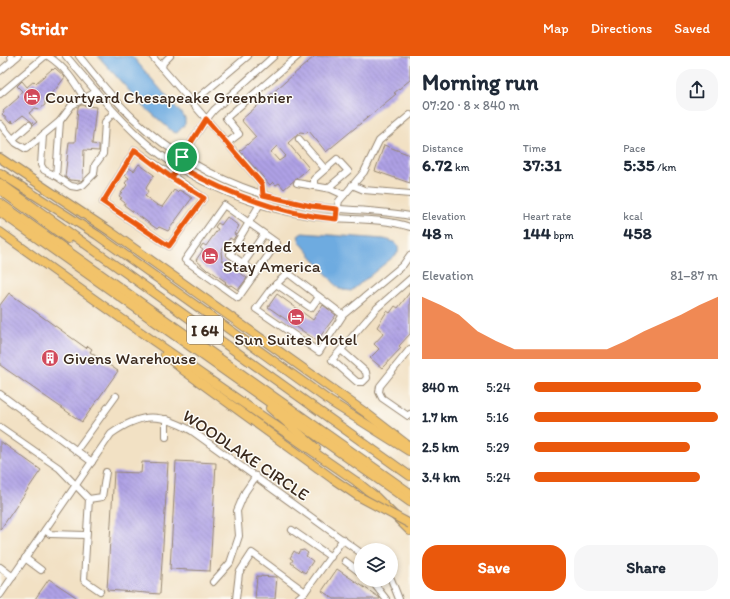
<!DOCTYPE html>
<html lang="en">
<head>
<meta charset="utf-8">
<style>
  body { margin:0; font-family:Itim,sans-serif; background:#f6f6f7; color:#1f2937; height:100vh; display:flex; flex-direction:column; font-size:15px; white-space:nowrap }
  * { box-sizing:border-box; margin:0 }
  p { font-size:13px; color:#747a83 }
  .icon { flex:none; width:22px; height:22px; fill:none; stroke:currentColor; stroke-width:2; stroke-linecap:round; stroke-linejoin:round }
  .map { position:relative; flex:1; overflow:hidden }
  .drawer { display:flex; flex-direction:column; background:#fff; width:320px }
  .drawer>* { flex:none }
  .buttons { position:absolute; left:354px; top:487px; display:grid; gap:8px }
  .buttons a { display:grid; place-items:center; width:44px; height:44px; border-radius:50%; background:#fff; box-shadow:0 2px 6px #0003; font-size:20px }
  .pin { position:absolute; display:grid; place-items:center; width:34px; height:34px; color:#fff; margin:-17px; border:2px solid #fff; border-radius:50%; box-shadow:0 1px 4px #0007 }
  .round { display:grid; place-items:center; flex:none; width:42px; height:42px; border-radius:16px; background:#f6f6f7 }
  .summary { display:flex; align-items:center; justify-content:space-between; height:68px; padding:0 12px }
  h1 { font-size:22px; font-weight:700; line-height:30px }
  .metrics { display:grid; grid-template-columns:repeat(3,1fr); gap:6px; height:68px; padding:4px 12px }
  .metrics div { display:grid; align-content:center }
  .metrics b { font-size:17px; font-weight:700 }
  .metrics small { font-size:11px; font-weight:400 }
  .metrics p { font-size:11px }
  .chart { height:112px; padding:8px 12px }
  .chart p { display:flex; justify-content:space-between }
  .chart svg { width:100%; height:72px; margin-top:4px; fill:#ea580c; opacity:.7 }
  .action { display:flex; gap:8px; margin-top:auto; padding:8px 12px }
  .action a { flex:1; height:46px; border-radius:16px; background:#ea580c; color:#fff; font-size:16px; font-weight:700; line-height:46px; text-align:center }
  .action a+a { background:#f6f6f7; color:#1f2937 }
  ul { padding:0 12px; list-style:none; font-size:13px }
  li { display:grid; grid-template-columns:64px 48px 1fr; align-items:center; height:30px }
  li i { height:10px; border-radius:5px; background:#ea580c }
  header { display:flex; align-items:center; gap:24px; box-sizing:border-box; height:56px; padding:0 20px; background:#ea580c; color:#fff }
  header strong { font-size:19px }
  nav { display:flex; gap:22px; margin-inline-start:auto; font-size:14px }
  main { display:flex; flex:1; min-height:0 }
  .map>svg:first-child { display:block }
  .water { fill:#6eabe0; stroke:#546a7f }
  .building { fill:url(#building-back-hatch); fill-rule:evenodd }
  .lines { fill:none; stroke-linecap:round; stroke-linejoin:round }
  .minor-casing { stroke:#968671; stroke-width:8 }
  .highway-casing { stroke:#968671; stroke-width:10 }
  .minor { stroke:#fff; stroke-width:6 }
  .highway { stroke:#f2c36a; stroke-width:8 }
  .highway-bridge-casing { stroke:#968671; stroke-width:10; stroke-linecap:butt }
  .highway-bridge { stroke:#f2c36a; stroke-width:8 }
  .route-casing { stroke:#fff; stroke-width:8 }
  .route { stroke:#ea580c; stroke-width:5 }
  .labels { text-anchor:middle; stroke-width:3; stroke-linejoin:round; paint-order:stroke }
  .shield { fill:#fdfcf7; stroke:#75695f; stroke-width:1 }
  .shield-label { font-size:16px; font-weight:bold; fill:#3b2a1e }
  .poi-label { font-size:17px; fill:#3b2a1e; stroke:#fdfcf7; text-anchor:start }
  .street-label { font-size:17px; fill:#3b2a1e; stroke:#fdfcf7 }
</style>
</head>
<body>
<header>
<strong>Stridr</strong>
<nav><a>Map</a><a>Directions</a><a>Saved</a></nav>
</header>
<main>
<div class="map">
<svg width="410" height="543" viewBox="0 0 410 543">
  <defs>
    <pattern id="building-back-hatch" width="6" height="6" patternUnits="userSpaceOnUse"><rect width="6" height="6" fill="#aea0e5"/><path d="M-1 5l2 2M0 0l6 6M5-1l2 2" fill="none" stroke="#8f83b9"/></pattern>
  </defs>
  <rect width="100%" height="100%" fill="#fdfcf7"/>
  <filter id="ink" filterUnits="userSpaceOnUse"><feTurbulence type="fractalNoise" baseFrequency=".025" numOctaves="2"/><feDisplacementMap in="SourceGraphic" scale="8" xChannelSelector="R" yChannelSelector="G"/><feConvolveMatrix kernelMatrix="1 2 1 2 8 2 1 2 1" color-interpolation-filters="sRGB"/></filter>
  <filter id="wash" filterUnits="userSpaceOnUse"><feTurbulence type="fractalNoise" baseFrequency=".012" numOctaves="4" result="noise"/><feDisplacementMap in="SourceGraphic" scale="16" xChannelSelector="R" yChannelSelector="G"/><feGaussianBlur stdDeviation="0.9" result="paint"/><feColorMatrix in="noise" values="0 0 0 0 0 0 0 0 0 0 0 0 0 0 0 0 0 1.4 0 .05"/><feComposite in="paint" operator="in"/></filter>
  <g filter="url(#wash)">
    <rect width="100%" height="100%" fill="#f2e1c4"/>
    <g class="water">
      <path d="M98,0h34l53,62v6l-8,9 -4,-1 -31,-27z"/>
      <path d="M302,177l82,6c9,2 16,4 14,14l-47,38 -12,-2 -39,-47 -2,-6z"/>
    </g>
    <g id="blocks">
      <g class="building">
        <path d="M315,0h95v24l-16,13 2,1 -70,58 -17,-21 -2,2 -7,-1 -12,11 21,25 -25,21 -5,-6 -3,2 -3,-3 -3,3 -30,-34 16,-14 -15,-17zM277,90l9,10 -7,5 -8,-9z"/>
        <path d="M55,12l10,9 -9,12 -11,9v7l-5,4 -5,-1 -6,5 8,9 -4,3 -1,-3 -9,-7 -10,8 -2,-2 -1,2 -8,-9 2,-1 -1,-2 16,-14 -1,-1 4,-5 -5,-5 5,-5 5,6 7,-6 2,2 16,-14 1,1z"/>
        <path d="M81,49l15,2 -4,37 7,1v6l-15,-1 -1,29 -2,2 -11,-1 -5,-3 4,-35h6l3,-35z"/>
        <path d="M384,89l26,10v28l-35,-12z"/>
        <path d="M139,108l15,11 -8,13 2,4 -3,4 12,9 5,2 12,-17 3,2 2,-2 4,2 9,6 -24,33 -9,-4 -2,2 -33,-24 1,-2 -5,-4 2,-1 -3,-2 8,-11 -2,-2 4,-5 -4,-3 4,-7 5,3z"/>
        <path d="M227,161l12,9 -5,8 2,1 -3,5 -3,-2 -9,14 1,8 13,9 2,-3 5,3 -3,3 8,6 -9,12 -7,-5 -2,1 -4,-3 1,-1 -18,-13 -1,1 -11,-10 7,-10 -3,-2 3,-4 3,2 12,-17 -3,-2 3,-4 3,2z"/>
        <path d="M410,236v42l-11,12 2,2 -19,20 -12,-10 9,-9 -5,-5 10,-11 -7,-6 10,-16 3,2 5,-7 3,2z"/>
        <path d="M9,237l77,55 2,-2 4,3 -2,3 28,19 -36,51 -82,-57v-60z"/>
        <path d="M277,238l36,26 10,-15 13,10 -19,26 -49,-34z"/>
        <path d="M0,385l41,29 -41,60z"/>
        <path d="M176,405l40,2 -6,108 -40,-2z"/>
        <path d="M142,406l26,1 -8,131 -53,-4 7,-118 27,1z"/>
        <path d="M304,494l4,3 -2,3 7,5 -8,12 -14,-10 2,-3 -3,-2 4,-7 4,3 1,-3z"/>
        <path d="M337,513l43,29v1h-46l-12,-8z"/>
        <path d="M257,520l20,1 -2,22h-20z"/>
        <path d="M49,523l30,20h-44z"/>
      </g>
    </g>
  </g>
  <g filter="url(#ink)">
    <use href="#blocks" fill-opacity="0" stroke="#968671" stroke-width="1"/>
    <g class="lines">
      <g class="minor-casing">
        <g id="minor">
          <path d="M48,0c17,11 26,25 36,42"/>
          <path d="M66,0c23,27 45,55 71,79 45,42 107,70 168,80 34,6 72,1 105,12"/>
          <path d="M79,0c17,21 34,43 54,62 49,46 110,76 177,88 33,5 67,3 100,10"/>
          <path d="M152,0l10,12"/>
          <path d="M170,0l-7,7 -1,5 65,75 12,-9 -13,-16 72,-62"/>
          <path d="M12,5l6,-5"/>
          <path d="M0,15l12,-10 -1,-5"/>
          <path d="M96,36l-24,13 -12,16 -4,55 15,10 6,1 6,-2 11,-11 1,-9 8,-11 2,-32 9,-10"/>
          <path d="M0,38l45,-38"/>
          <path d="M192,47l56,-47"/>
          <path d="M0,68l16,19 10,6 34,-28"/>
          <path d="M43,79l-2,30 3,5 12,6"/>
          <path d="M13,83l16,-14"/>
          <path d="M299,83l26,30"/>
          <path d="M227,87l35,41 1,11"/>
          <path d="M135,94l69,48 -35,48 -66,-44z"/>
          <path d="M172,122c12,-24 25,-48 42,-68l60,-54"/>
          <path d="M297,127l34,6 13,6"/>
          <path d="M352,129l12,5 46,4"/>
          <path d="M314,130v-7l23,-20 11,12 -20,17"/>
          <path d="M224,149l53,38 -39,55 -53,-38z"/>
          <path d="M337,155l2,-10 25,-29 15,-31 31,-26"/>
          <path d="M243,208l21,-30"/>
          <path d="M256,217l-26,-19 30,-50"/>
          <path d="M276,228l35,24 8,-11"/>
          <path d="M343,259l-55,-42 -18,17 -14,19 63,43 24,-37 60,-50 7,-10"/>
          <path d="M410,293l-30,37 -1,6 3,6 26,18 2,-2"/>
          <path d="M341,294l25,22 1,6 -4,4h-6l-25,-22 45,-52 33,-29"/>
          <path d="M0,338l92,68"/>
          <path d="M0,371l59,41 30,31 -5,81 16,11"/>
          <path d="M166,381v-18"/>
          <path d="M76,395l40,-55"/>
          <path d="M89,443l13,-2 4,-25"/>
          <path d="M45,474l5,4 36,1"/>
          <path d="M292,474l39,27"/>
          <path d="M25,502l16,12"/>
          <path d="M345,505l16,12"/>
          <path d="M0,511l13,10"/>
          <path d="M391,523l8,20"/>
          <path d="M371,524l15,19"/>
          <path d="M213,526l17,-19 9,-27 -2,-25 8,-19 11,-16"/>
          <path d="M0,539l111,-161c31,-22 49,-21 81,-3l169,122"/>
          <path d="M236,543l3,-26 13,-20 53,39"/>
          <path d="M297,543l8,-7 38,-53"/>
        </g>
      </g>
      <g class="highway-casing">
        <g id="highway">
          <path d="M0,102l111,74 255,181 44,34"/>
          <path d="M0,117l97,62 234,167 78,49"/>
          <path d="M0,127l410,293"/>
          <path d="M0,134l68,49"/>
          <path d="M0,147l410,290"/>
          <path d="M0,156l410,290"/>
          <path d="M0,176l129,92 231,160"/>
          <path d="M165,299l18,15 150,109"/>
          <path d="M270,352l46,40"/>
          <path d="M357,426l19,15 34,34"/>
        </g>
      </g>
      <use href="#minor" class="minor"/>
      <use href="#highway" class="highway"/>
      <g class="highway-bridge-casing">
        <path id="highway-bridge" d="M333,423l25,17 52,28"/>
      </g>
      <use href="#highway-bridge" class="highway-bridge"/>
    </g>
  </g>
  <g class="lines" filter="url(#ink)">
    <g class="route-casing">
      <path id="route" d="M182,101l-10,21 -37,-28 -32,52 66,44 35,-48 -32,-20 6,-12c50,28 101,48 158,53l1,-10 -26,-3 -48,-11 -1,-11 -56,-65 -24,38"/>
    </g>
    <use href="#route" class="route"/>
  </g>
  <defs>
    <g id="hotel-disc" transform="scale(0.9)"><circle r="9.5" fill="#d1495b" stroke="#fdfcf7"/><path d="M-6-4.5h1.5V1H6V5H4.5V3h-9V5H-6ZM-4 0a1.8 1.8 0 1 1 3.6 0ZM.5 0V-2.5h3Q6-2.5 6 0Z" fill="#fff"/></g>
    <g id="building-disc" transform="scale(0.9)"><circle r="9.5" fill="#d1495b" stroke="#fdfcf7"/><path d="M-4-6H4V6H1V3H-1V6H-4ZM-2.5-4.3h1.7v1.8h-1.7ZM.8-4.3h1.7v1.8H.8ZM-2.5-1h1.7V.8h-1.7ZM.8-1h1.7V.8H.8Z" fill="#fff"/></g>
  </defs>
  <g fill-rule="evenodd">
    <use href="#hotel-disc" x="32" y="41"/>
    <use href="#hotel-disc" x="210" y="200"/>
    <use href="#hotel-disc" x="296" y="261"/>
    <use href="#building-disc" x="50" y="302"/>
  </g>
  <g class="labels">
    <rect class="shield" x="187" y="260" width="36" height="28" rx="3"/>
    <g class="shield-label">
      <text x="205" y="280">I 64</text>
    </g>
    <g class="poi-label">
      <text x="45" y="47">Courtyard Chesapeake Greenbrier</text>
      <text x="223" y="196">Extended<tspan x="223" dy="20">Stay America</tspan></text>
      <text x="296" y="289" text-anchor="middle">Sun Suites Motel</text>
      <text x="63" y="308">Givens Warehouse</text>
    </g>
    <g class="street-label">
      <text transform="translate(246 399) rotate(34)" y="6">WOODLAKE CIRCLE</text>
    </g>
  </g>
</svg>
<div class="buttons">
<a><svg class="icon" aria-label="layers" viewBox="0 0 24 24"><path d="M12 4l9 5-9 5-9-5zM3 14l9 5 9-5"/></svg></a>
</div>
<div class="pin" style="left:182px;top:101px;background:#1e9e55"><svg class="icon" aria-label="arrive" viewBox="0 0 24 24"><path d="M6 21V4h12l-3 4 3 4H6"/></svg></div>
</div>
<section class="drawer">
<div class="summary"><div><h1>Morning run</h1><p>07:20 · 8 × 840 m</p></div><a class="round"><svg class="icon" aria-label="share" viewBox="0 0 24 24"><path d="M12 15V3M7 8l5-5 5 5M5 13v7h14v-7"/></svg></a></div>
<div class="metrics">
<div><p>Distance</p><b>6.72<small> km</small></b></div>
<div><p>Time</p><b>37:31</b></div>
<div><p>Pace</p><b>5:35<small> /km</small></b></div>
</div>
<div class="metrics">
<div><p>Elevation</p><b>48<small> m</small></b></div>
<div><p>Heart rate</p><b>144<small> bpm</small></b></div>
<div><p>kcal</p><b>458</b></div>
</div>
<div class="chart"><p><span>Elevation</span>81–87 m</p>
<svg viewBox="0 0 160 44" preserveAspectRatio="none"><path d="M0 44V6L10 11L20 17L30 27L40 33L50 38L60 38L70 38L80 38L90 38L100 38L110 33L120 27L130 22L140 17L150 11L160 6V44z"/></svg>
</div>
<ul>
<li><b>840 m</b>5:24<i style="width:91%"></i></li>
<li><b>1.7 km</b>5:16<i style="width:100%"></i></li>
<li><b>2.5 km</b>5:29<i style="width:85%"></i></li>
<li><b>3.4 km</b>5:24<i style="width:90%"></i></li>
</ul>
<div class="action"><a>Save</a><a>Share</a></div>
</section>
</main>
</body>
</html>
